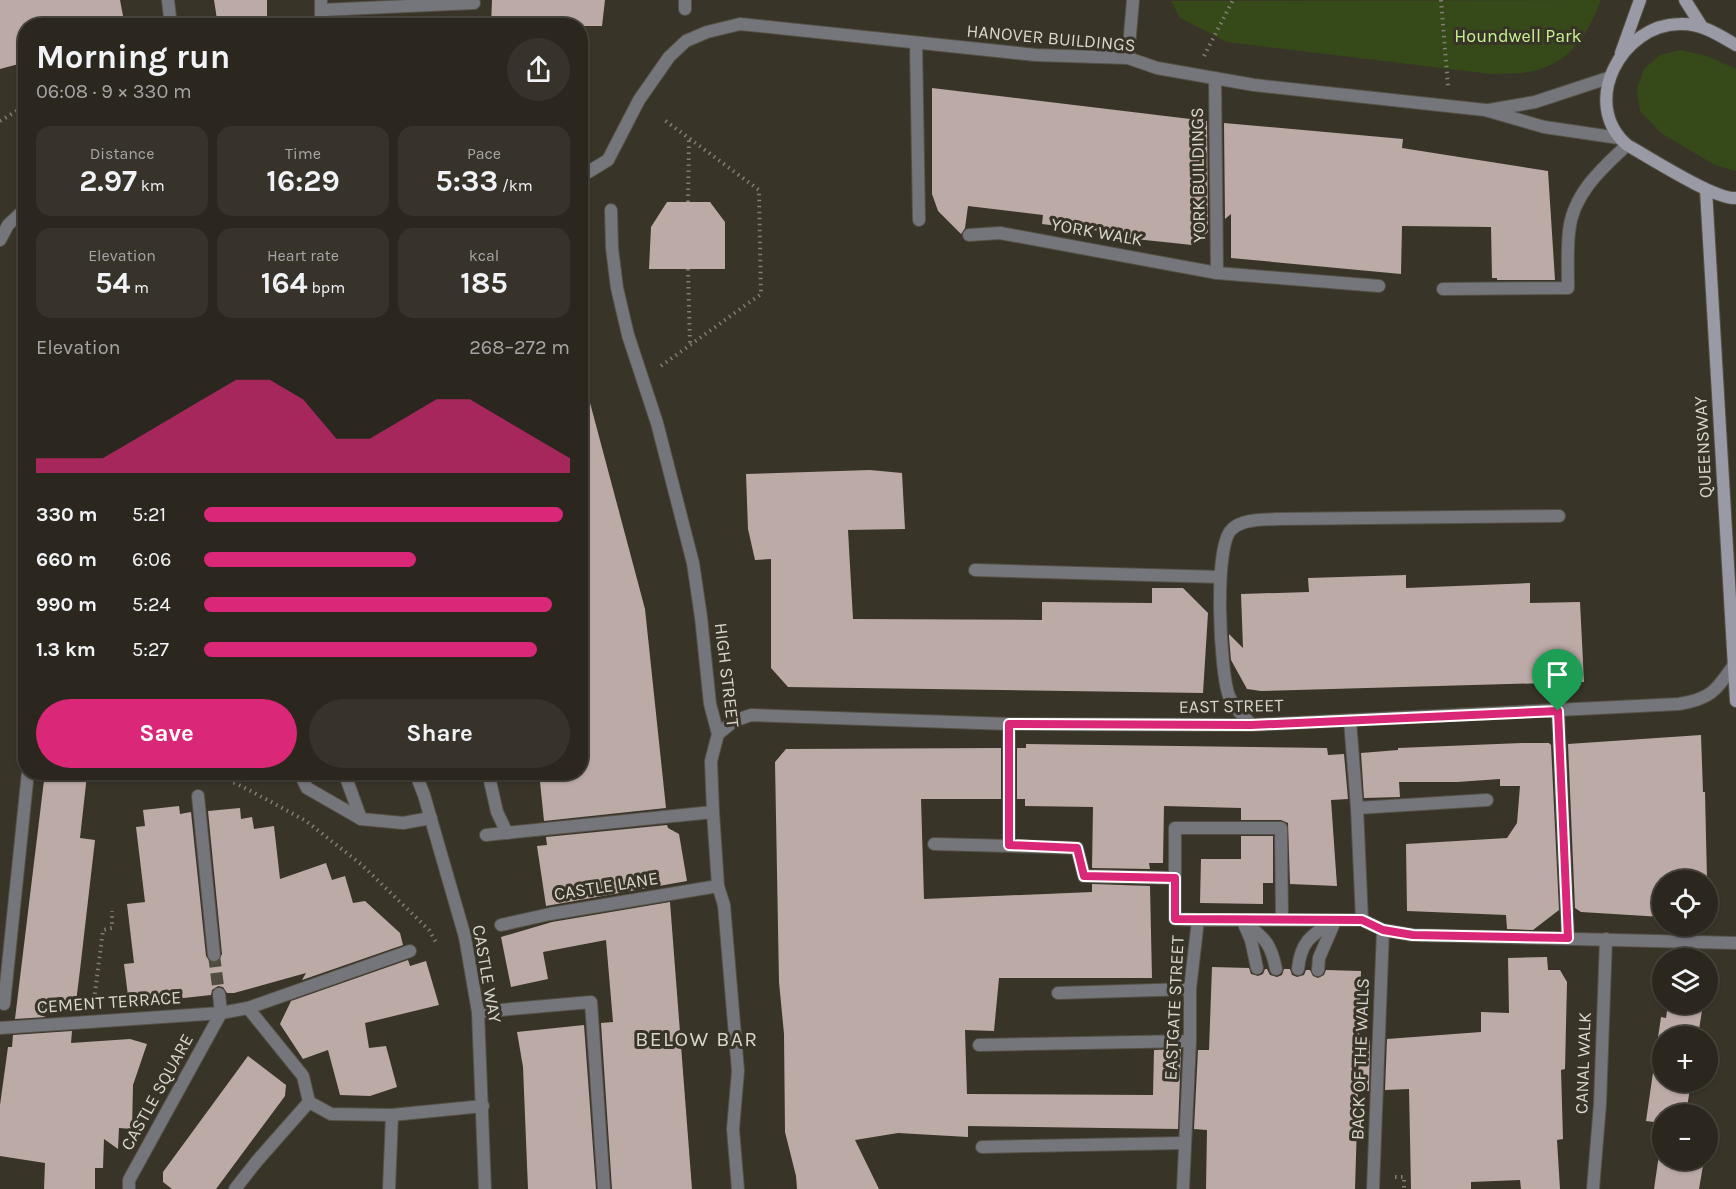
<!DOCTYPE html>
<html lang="en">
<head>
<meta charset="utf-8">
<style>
  body { margin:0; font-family:Karla,sans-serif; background:#37332b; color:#f1f3f6; height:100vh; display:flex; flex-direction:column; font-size:22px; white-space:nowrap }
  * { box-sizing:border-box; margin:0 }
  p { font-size:20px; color:#a6a5a4 }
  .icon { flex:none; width:33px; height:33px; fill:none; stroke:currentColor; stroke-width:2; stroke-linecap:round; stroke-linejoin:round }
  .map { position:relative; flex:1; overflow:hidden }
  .details { position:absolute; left:18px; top:18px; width:570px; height:762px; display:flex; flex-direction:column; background:#2b271e; border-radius:24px; box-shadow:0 2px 4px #0004,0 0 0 2px #47443c }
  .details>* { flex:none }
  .tools { position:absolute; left:1652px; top:870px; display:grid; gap:12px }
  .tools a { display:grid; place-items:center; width:66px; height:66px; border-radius:50%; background:#2b271e; box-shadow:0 2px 4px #0004,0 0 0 2px #47443c; font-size:30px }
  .pin { position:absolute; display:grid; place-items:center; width:51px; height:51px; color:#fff; margin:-62px -26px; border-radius:50% 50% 50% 0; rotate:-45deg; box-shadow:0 0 6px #0007 }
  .pin .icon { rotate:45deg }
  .round { display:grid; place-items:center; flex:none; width:63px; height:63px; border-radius:32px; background:#37332b }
  .overview { display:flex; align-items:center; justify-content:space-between; height:102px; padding:0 18px }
  h1 { font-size:33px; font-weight:700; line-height:45px }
  .figures { display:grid; grid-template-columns:repeat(3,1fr); gap:9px; height:102px; padding:6px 18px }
  .figures div { display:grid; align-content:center; border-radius:15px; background:#37332b; text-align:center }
  .figures b { font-size:30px; font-weight:700 }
  .figures small { font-size:16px; font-weight:400 }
  .figures p { font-size:16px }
  .chart { height:168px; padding:12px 18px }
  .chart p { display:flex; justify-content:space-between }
  .chart svg { width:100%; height:108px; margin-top:6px; fill:#db2777; opacity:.7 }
  .button { display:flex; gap:12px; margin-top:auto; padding:12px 18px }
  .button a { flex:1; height:69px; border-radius:36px; background:#db2777; color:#fff; font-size:24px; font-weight:700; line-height:69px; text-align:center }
  .button a+a { background:#37332b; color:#f1f3f6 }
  ul { padding:0 18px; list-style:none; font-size:20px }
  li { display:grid; grid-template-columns:96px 72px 1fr; align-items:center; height:45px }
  li i { height:15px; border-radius:8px; background:#db2777 }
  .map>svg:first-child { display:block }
  .green { fill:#364a19 }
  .building { fill:#bcaaa7 }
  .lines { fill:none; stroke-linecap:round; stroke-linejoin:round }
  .street-tunnel { stroke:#514c41; stroke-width:12; stroke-dasharray:12 6; stroke-linecap:butt }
  .lane-casing { stroke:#565146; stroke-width:14 }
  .street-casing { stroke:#565146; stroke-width:14 }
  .secondary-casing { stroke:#565146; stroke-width:14 }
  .path { stroke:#827e74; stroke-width:4; stroke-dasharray:1.5 4.5; stroke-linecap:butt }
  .lane { stroke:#75767c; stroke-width:12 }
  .street { stroke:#75767c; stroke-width:12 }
  .secondary { stroke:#999aa5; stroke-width:12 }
  .route-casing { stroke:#fff; stroke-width:12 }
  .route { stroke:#db2777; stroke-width:8 }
  .labels { text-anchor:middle; stroke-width:6; stroke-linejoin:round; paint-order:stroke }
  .park-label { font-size:18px; fill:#c7f290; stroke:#393428 }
  .street-label { font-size:18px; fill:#d8d5cd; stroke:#393428 }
  .quarter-label { font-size:21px; letter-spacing:1.5px; fill:#d8d5cd; stroke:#393428 }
</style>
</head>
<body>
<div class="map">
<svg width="1736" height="1189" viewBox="0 0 1736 1189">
  <rect width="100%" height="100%" fill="#393428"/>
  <g class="green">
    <path d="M1601,0c-14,36 -31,64 -72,72 -12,2 -26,1 -38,2l-264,-32 -47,-24 -9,-17z"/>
    <path d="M1680,50l27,6 29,13v102l-21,-6 -54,-32 -21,-22 -3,-22 7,-20 16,-14z"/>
  </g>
  <g class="building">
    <path d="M0,0h120l5,26h-99v36l-26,7z"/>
    <path d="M214,0h53v22l-19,4h-30z"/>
    <path d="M492,0h113l-3,26h-111z"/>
    <path d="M932,88l275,33 1,111 -16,13 -28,-3 -39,-4 1,-4 -84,-10 1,-9 -75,-9 -3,22 -4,6 -23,-23 -6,-17z"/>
    <path d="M1224,123l179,16 -1,9 146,23 7,109h-58v-2h-5l-1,-51 -89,-1 -1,48 -170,-16v-44l-6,5z"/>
    <path d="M667,202h43l15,20v47h-76l2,-42z"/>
    <path d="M589,399l56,210 21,199 -122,13 -5,-49h41v-372z"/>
    <path d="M870,470l32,3 3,56 -57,1 5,89 189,1v-18l110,1v-15h31l25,25 -5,80 -415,-6 -17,-19v-109l-16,1 -7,-31 -2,-55z"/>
    <path d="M1406,575v13l124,-5v20l50,-1 4,80 -323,9 -14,-2 -16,-29 -2,-23v-3l14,14 -2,-54 68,-2 -1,-14z"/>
    <path d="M1701,735l2,57h2l2,88h-45v37l-81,-5 -6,-4 -7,-164z"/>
    <path d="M1522,743h27l2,2 8,165 -26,20 -26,-1 -1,-14 -99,-4 -1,-67 101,-6 10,-15 3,-37h-20v-7l-43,3h-58l1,15 -36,1 -3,-45 37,-3v-2z"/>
    <path d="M1026,744l301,4 1,7 16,-1 4,45 -17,1 6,86 -47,-2 -2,-61 -7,-3h-40v-12l-77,-2 -1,57h-14l1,6 -58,-1 1,-61 -68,-1v-7h-8v-51h9z"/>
    <path d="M1001,748v51h-80l3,100 168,-7v-8l58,2 2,92h-153l-5,53 -29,-1 2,64 186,1 1,-45 27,-1 -3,80 -210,-3v11l-70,-4 -43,7 24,49h-82l-1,-13 -11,-44 -1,-98 -5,-52 -4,-220 11,-13z"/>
    <path d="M45,772h38l-1,2 5,1 -7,63 15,2 -15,130 -5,40 -38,4 9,3 -31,2z"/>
    <path d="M179,806l1,8 11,-2 15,144 4,6h8l4,-8 -14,-143 32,-3 1,11 11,-2 2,12 20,-3 6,53 46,-16 6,17 13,-4 8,27 12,-2 35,32 3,12 -101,35 4,-7 -72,20h-7l-4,-6 -5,-1 -6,4 -1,5 -82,9 -5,-40 10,-1 -7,-59 18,-2 -9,-75 9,-1 -2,-16z"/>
    <path d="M667,825l1,3 11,6 8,47 -141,25 -9,-60 10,-1 -1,-8z"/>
    <path d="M1241,836h32v47h-10v21l-63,-1 1,-44h40z"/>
    <path d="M670,902l22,287h-80l-11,-166 12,-1 -7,-82 -63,12 5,27 -37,8 -10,-50 51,-15z"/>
    <path d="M1547,957l1,13h12l7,12 -2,87 -4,1 2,69 -6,1 3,49h-39l-1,-9 -49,2v7h-60l-2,-100 -24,1 2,-51 94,-7v-20l28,1 -1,-55z"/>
    <path d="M408,960l2,6 16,-5 13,44 -74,18 4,25 17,-2 11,41 -27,9 -30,-1 -12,-45 -25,9 -23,-35 11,-23z"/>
    <path d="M1212,967l37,1 2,6 7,2 5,-2 2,-5h2l3,6 7,2 5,-2 2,-6h6l2,6 5,2 7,-2 2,-5h4l3,6 5,2 6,-3 2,-5 35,1 -2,70 11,-1 -1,51h-11l-3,98h-149l1,-59 -13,-1 4,-79h11z"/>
    <path d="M1668,1004h35l-5,32h-36v46h29l-5,32h-24v9l-16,-2 15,-104 5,1z"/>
    <path d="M584,1025l12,164h-68l-5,-122 -6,-35z"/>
    <path d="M72,1031l-1,12 59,-4 17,5 -14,41 -1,44 -13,-1 -1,21 -14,-10 -1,29h-8v21h-51l1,-26 -45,-7v-51l8,-58h4l1,-12z"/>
    <path d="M248,1056l38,29 -1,11 -69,93h-44l-9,-7v-10z"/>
    <path d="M1662,1134v26h42l-5,29h-45z"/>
  </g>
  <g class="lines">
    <path class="street-tunnel" d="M214,955l5,39"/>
    <g class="lane-casing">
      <g id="lane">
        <path d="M321,0v26"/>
        <path d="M321,10l153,-7"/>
        <path d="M916,43l3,177"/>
        <path d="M1215,78l2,195"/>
        <path d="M969,235l31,-2 217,40 162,13"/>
        <path d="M1443,289l125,-1c0,-19 -1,-38 1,-56 3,-37 32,-63 58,-87"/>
        <path d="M975,570l245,7"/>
        <path d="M1558,711l10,227"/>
        <path d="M1252,725c-9,-9 -18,-17 -23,-29 -9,-23 -16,-151 3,-167 11,-10 29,-9 44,-10l283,-3"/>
        <path d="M299,772l8,16 54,31 42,4 28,-5"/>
        <path d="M344,772l17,47"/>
        <path d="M488,772l9,40 10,21"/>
        <path d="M1357,808l130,-8"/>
        <path d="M486,835l227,-23"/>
        <path d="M934,844l143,4 7,28 91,2"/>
        <path d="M1009,845v-121"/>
        <path d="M1198,920l-23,-1v-91h106l1,92"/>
        <path d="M1242,920c22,19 28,20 34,49"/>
        <path d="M1244,924l7,16 6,28"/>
        <path d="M501,925l49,-11 168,-28"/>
        <path d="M1298,969c3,-29 14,-34 37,-49"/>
        <path d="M1318,970l1,-12 16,-37"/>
        <path d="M1058,993l132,-4"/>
        <path d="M478,1012l113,-10 13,187"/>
        <path d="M979,1045l211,-4"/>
        <path d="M982,1147l202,-4"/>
        <path d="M235,1189l22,-28"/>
        <path d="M389,1189l3,-74"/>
      </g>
    </g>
    <g class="street-casing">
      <g id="street">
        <path d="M168,0l3,26"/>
        <path d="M685,0v9"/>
        <path d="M1128,58l5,-58"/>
        <path d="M1489,110l46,-8 73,-24"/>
        <path d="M580,177l28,-17 31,-60 30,-43 17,-16 21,-9 33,-8 296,31 92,3 29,10 97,17 231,25 59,17 75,11"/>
        <path d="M611,210l1,38 5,40 11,47 29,88 36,140 8,54 9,87 8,30 -7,27 2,51 5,74 6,19 14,166 -5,58 5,60"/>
        <path d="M0,240l8,-15 18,-17"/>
        <path d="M1350,721l7,87 5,112"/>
        <path d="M718,734l16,-13 17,-6 258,9 243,1 427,-21c31,-5 37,-13 54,-38"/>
        <path d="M415,772l9,23 41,142 13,75 7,177"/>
        <path d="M198,796l16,159"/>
        <path d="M219,994l2,19"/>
        <path d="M4,1004l24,-232"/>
        <path d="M248,1008l55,68 6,26 22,12 61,1 91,-9"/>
        <path d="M0,1028l221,-15 27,-5 162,-57"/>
        <path d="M257,1161l52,-59"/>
        <path d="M129,1189v-9l92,-167"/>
        <path d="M1183,1189l7,-148v-52l8,-69h164l21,10 30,5 323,8"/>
        <path d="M1373,1189l10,-259"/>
        <path d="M1593,1189l7,-85 6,-165"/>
      </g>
    </g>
    <g class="secondary-casing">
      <g id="secondary">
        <path d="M1685,0l17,27"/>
        <path d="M1736,45c-17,-10 -35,-22 -56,-21 -58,0 -101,79 -53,121 22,12 88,55 109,53"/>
        <path d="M1621,53l19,-53"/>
        <path d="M1706,190l30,511"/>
      </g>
    </g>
    <g class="path">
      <path d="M1441,0l7,86"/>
      <path d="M1204,56l29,-56"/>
      <path d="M0,121l20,-12 6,-1"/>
      <path d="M688,202l1,-64"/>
      <path d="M688,269l2,74"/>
      <path d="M661,366l100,-72 -2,-104 -96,-71"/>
      <path d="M212,772l37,18 57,31 56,44 67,65 8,14"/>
      <path d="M94,1000l9,-70 9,-2v-17"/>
      <path d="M1395,1177h9v12"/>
    </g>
    <use href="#lane" class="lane"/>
    <use href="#street" class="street"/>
    <use href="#secondary" class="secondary"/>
  </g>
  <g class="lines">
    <g class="route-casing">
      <path id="route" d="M1558,711l10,227 -155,-3 -30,-5 -21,-10 -187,-1v-41l-91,-2 -7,-28 -68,-3v-121l242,1z"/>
    </g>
    <use href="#route" class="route"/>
  </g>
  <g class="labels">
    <g class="park-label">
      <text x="1518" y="42">Houndwell Park</text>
    </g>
    <g class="street-label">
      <text transform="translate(1051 38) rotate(5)" y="6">HANOVER BUILDINGS</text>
      <text transform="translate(1198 175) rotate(-91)" y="6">YORK BUILDINGS</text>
      <text transform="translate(1097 232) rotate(10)" y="6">YORK WALK</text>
      <text transform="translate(1703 447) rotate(-93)" y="6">QUEENSWAY</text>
      <text transform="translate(727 675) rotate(83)" y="6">HIGH STREET</text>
      <text transform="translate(1231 706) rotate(-1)" y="6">EAST STREET</text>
      <text transform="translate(606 886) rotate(-9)" y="6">CASTLE LANE</text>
      <text transform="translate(487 974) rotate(80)" y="6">CASTLE WAY</text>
      <text transform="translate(109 1002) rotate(-4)" y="6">CEMENT TERRACE</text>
      <text transform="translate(1174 1008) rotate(-87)" y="6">EASTGATE STREET</text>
      <text transform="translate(1360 1059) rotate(-88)" y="6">BACK OF THE WALLS</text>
      <text transform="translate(1583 1063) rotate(-88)" y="6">CANAL WALK</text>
      <text transform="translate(157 1092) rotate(-61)" y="6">CASTLE SQUARE</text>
    </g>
    <g class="quarter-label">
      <text x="697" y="1046">BELOW BAR</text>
    </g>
  </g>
</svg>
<div class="tools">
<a><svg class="icon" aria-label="locate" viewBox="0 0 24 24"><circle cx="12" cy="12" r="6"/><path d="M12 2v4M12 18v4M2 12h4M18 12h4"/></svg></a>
<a><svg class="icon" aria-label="layers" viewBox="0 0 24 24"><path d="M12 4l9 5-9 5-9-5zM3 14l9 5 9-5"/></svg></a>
<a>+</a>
<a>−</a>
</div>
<div class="pin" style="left:1558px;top:711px;background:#1e9e55"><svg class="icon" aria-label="arrive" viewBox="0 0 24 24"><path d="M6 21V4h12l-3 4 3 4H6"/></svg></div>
<section class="details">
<div class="overview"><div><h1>Morning run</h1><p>06:08 · 9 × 330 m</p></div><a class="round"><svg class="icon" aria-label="share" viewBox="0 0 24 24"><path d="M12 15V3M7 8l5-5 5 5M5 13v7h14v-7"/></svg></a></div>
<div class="figures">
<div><p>Distance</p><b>2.97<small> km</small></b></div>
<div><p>Time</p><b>16:29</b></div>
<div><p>Pace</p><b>5:33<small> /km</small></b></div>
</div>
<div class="figures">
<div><p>Elevation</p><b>54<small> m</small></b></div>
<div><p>Heart rate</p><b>164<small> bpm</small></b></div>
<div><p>kcal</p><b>185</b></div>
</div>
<div class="chart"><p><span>Elevation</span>268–272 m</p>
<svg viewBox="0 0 160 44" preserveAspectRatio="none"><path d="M0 44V38L10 38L20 38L30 30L40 22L50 14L60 6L70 6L80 14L90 30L100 30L110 22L120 14L130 14L140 22L150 30L160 38V44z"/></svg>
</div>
<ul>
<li><b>330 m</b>5:21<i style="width:98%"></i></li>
<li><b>660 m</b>6:06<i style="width:58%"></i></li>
<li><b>990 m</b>5:24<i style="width:95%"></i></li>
<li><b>1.3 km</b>5:27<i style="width:91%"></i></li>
</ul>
<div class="button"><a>Save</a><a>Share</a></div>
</section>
</div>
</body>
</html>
